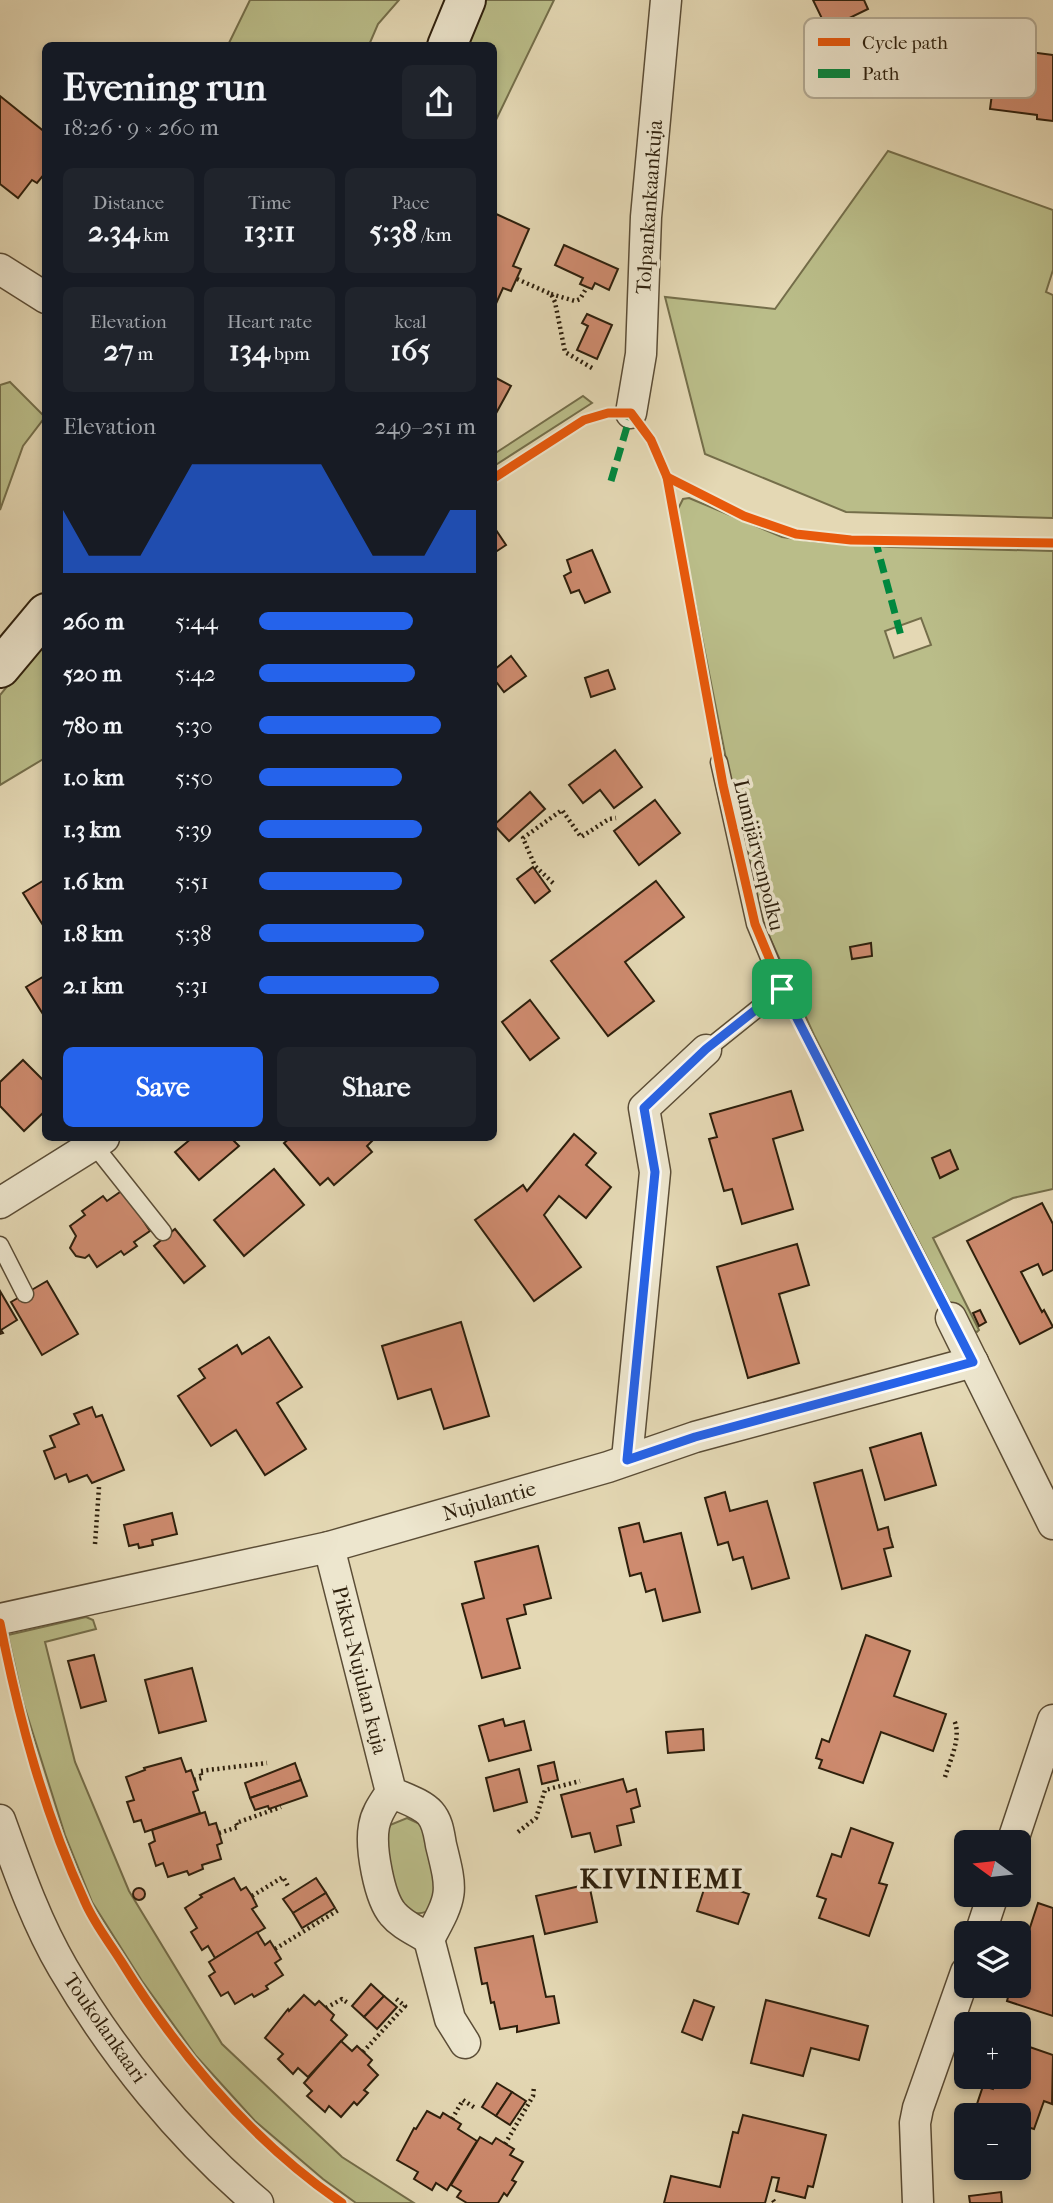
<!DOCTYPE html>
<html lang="en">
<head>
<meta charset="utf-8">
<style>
  body { margin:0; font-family:"IM FELL French Canon",serif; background:#20242c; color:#f1f3f6; height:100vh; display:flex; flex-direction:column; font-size:26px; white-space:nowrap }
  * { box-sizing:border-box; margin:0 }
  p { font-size:23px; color:#9ea1a6 }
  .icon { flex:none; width:38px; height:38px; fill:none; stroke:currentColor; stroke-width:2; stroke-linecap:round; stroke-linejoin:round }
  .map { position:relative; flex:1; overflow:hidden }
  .drawer { position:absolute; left:42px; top:42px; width:455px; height:1099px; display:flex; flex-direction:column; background:#171b24; border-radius:10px; box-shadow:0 4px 10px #0003 }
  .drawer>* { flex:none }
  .needle { width:46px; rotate:285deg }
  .tools { position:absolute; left:954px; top:1830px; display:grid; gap:14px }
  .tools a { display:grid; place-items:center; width:77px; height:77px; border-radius:10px; background:#171b24; box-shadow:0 4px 10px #0003; font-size:35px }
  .pin { position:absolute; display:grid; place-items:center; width:60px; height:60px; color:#fff; margin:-30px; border-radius:14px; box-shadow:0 4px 10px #0006 }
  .round { display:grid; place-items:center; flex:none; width:74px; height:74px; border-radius:10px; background:#20242c }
  .headline { display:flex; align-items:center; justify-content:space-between; height:119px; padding:0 21px }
  h1 { font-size:38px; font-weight:800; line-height:52px }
  .metrics { display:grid; grid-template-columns:repeat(3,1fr); gap:10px; height:119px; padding:7px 21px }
  .metrics div { display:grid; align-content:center; border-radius:10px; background:#20242c; text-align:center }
  .metrics b { font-size:30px; font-weight:800 }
  .metrics small { font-size:19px; font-weight:400 }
  .metrics p { font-size:19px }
  .chart { height:196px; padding:14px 21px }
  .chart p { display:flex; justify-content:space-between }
  .chart svg { width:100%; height:126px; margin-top:7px; fill:#2563eb; opacity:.7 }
  .action { display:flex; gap:14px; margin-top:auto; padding:14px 21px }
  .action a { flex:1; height:80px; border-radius:10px; background:#2563eb; color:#fff; font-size:28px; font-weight:800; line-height:80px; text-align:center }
  .action a+a { background:#20242c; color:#f1f3f6 }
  ul { padding:0 21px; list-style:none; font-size:23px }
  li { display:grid; grid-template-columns:112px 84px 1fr; align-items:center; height:52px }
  li i { height:18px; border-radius:9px; background:#2563eb }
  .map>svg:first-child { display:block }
  .green { fill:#babd89; stroke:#746e4a; stroke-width:2; fill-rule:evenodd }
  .building { fill:#ce8b6f; stroke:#2d1f0c; stroke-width:2 }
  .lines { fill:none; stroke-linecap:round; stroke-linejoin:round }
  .service-casing { stroke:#5b4d36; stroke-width:19 }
  .minor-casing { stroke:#5b4d36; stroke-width:33 }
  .secondary-casing { stroke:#2d1f0c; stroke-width:42 }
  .path { stroke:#2d1f0c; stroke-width:4.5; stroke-dasharray:2 3.5; stroke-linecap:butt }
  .service { stroke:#ede6ce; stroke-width:16 }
  .minor { stroke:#ede6ce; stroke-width:30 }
  .secondary { stroke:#ede6ce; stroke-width:38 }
  .quiet { stroke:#00873e; stroke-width:7; stroke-dasharray:14 7; stroke-linecap:butt }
  .cycleway-casing { stroke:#ede6ce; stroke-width:13 }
  .cycleway { stroke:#e8590c; stroke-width:9 }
  .route-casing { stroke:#fff; stroke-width:14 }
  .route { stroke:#2563eb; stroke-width:9 }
  .labels { text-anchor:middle; stroke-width:7; stroke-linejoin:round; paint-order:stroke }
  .street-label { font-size:21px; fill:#2d1f0c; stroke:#ede6ce }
  .district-label { font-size:28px; font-weight:bold; letter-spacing:2px; fill:#2d1f0c; stroke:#ede6ce }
  .key { fill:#ede6ce; stroke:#b3aa94; stroke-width:2 }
  .key-label { font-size:19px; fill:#2d1f0c }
</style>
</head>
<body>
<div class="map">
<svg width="1053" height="2203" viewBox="0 0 1053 2203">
  <rect width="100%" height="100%" fill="#e4d8b4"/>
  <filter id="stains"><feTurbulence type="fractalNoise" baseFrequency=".00286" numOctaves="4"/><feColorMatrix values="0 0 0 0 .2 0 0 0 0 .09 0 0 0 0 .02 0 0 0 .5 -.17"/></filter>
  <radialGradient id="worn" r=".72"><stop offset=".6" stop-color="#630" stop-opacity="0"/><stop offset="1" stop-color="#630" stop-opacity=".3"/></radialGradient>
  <g class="green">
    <path d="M250,0h149l-21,24 -9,21h-141z"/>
    <path d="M482,0h72l-60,124v-78h-31z"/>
    <path d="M888,151l165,59v60l-7,22 7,3v223l-207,-6 -141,-58 -40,-157 110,12z"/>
    <path d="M10,382l35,35 -22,29 -23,64v-125z"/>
    <path d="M583,396l9,7 -98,63v-12z"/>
    <path d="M689,498l93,39 36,5 73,5 162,4v638l-40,9 -80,40 46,92 -2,2 -14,-3 -149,-294 -49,-108 -18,-62 -70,-354 6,-12zM921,618l10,27 -37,13 -9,-27z"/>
    <path d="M45,640v118l-45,27v-90z"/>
    <path d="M86,1617l7,3 3,9 -51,13 30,120 54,129 93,153 120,113 72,46h-58l-33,-24 -68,-58 -59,-65 -54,-75 -50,-79 -27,-67 -42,-133 -15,-67z"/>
    <path d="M407,1818l15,7 19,58 -7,25c-13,8 -23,7 -34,-4l-17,-60 7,-19z"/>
  </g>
  <g class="building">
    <path d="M813,0h51l4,9 -41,20z"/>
    <path d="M998,48l55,7v66l-16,-2v-4l-47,-6z"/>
    <path d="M0,96l46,37v39l-9,11 -5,-3 -14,18 -18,-14z"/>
    <path d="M494,213l35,16 -16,37 8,3 -10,22 -8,-3 -9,20z"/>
    <path d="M564,245l54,24 -9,21 -14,-7 -3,6 -5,-2 -7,-3 3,-6 -28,-13z"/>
    <path d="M587,314l25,11 -15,34 -20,-9 11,-24 -6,-3z"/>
    <path d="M496,378l15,8 -17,31v-35z"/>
    <path d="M494,527l12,18 -12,8z"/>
    <path d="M592,550l18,42 -25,11 -6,-13 -8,3 -7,-17 7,-4 -4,-12z"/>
    <path d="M511,656l15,20 -22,16 -10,-13v-9z"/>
    <path d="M608,670l7,19 -24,8 -6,-19z"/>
    <path d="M615,750l27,37 -28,21 -14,-18 -17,13 -14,-18z"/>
    <path d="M530,792l15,17 -36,32 -15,-16z"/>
    <path d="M655,800l25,33 -41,32 -25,-34z"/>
    <path d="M533,867l17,24 -15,12 -18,-24z"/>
    <path d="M46,879v51l-23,-37z"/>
    <path d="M656,881l28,36 -59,45 29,39 -46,35 -57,-75z"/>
    <path d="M871,943l1,13 -20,3 -2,-12z"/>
    <path d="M46,975v44l-20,-32z"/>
    <path d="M530,1000l29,38 -29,22 -28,-38z"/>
    <path d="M23,1060l23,23v27l-22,21 -24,-25v-24z"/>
    <path d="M791,1091l12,39 -30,9 20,70 -51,15 -10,-35 -8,2 -15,-52 8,-2 -7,-23z"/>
    <path d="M574,1134l22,19 -10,12 25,22 -25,31 -27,-22 -15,19 37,52 -47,34 -59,-81 48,-35 4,6z"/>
    <path d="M192,1138h39l8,8 -40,34 -24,-28z"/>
    <path d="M290,1138h81l2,2 -6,6 5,6 -38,33 -6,-7 -8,7 -36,-42z"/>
    <path d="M950,1150l8,19 -18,9 -8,-20z"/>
    <path d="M274,1169l30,36 -60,51 -30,-36z"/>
    <path d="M123,1190l27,41 -16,11 3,4 -13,9 -3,-4 -24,16 -8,-12 -4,3 -9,-2 -6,-8 6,-12 -6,-10 15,-11 -3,-4 21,-15 4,5z"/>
    <path d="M1042,1203l11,21v46l-10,5 -5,-11 -17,8 21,40 2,-2 9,17 -33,17 -53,-103z"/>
    <path d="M175,1229l30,37 -21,17 -30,-37z"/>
    <path d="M797,1244l12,41 -30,9 20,69 -51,15 -31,-111z"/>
    <path d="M47,1281l31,53 -36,21 -31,-53z"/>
    <path d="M0,1291l17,29 -16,10 2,3 -3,1z"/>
    <path d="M980,1310l6,12 -7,4 -6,-13z"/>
    <path d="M461,1322l28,94 -45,13 -13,-40 -33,10 -16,-53z"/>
    <path d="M269,1337l33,50 -25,16 29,46 -41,26 -29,-45 -25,16 -33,-50 27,-18 -6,-9 38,-24 5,9z"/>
    <path d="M92,1407l4,10 6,-2 22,55 -32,13 -5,-8 -18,7 -3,-8 -11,5 -11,-28 11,-4 -5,-11 29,-12 -5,-10z"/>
    <path d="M921,1433l15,52 -51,15 -15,-52z"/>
    <path d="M862,1470l16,60 10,-3 2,10 3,10 -9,2 7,27 -49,13 -28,-106z"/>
    <path d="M725,1492l5,19 37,-10 22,77 -37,11 -9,-32 -10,3 -5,-18 -10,3 -13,-47z"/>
    <path d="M172,1513l5,21 -25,6 1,5 -14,3 -1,-4 -9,2 -5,-21z"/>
    <path d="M639,1523l5,19 37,-9 19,79 -37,9 -8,-32 -9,3 -5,-19 -11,3 -11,-48z"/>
    <path d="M538,1546l13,52 -27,7 2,9 -19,5 13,49 -38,10 -20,-74 22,-6 -9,-36z"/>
    <path d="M866,1635l44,16 -16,45 52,18 -13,37 -52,-19 -18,51 -44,-15 3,-8 -6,-2 6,-19 7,3z"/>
    <path d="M94,1655l12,46 -25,7 -13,-47z"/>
    <path d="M192,1668l14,53 -47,12 -14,-53z"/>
    <path d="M503,1719l2,7 19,-5 7,29 -42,11 -10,-35z"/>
    <path d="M703,1729l1,21 -36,3 -2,-21z"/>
    <path d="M181,1758l5,14 5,-2 7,20 -5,2 7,21 -55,19 -4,-12 -7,2 -7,-20 7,-2 -8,-23 19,-7 -1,-2z"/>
    <path d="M554,1762l4,18 -16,4 -4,-18z"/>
    <path d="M295,1763l6,17 -51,18 -5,-15z"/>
    <path d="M519,1769l8,33 -33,9 -8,-33z"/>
    <path d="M623,1779l4,13 9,-3 4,17 -9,3 3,13 -17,4 4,19 -26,7 -5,-19 -18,4 -11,-42z"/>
    <path d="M301,1780l6,16 -38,13 -1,-3 -13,4 -5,-12z"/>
    <path d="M205,1812l4,13 7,-2 6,20 -5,2 4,14 -19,6 1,4 -14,6 -2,-4 -19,6 -5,-14 -7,3 -7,-22 6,-3 -3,-11z"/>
    <path d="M851,1828l42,15 -14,40 8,2 -18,51 -50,-18 7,-19 -9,-3 15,-42 9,3z"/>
    <path d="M234,1878l7,12 5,-3 6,9 5,10 -5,3 13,19 -50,30 -7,-12 -6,4 -11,-18 6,-4 -12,-20 17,-11 -2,-2z"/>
    <path d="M316,1878l10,15 -33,20 -10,-14z"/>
    <path d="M707,1880l42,14 -11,30 -41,-13z"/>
    <path d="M589,1884l8,38 -52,12 -9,-38z"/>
    <circle cx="139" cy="1894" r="6"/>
    <path d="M326,1893l9,15 -33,20 -9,-15z"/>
    <path d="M1038,1903l15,5v108l-46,-15 4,-15h7v-22z"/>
    <path d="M257,1932l8,13 5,-4 11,18 -6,4 8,12 -17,11 2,3 -14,8 -2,-3 -17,10 -7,-12 -7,4 -12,-20 6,-4 -6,-10z"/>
    <path d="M533,1936l13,61 8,-1 5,27 -42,9v-6l-17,3 -6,-27 -3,1 -4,-20 -5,1 -7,-36z"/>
    <path d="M371,1984l13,12 -20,21 -12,-11z"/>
    <path d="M304,1995l11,10 4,-4 15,14 -3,5 16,15 -39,42 -10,-9 -5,6 -15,-15 5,-5 -18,-16 23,-29 1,2z"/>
    <path d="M384,1996l13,11 -20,22 -13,-12z"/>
    <path d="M694,2000l20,7 -12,33 -20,-8z"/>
    <path d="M766,2000l102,26 -9,34 -48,-12 -8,28 -52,-13z"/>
    <path d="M341,2041l11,10 5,-5 15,14 -4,5 10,10 -14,15 4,3 -11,12 -3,-3 -13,15 -12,-11 -4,6 -18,-16 5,-5 -8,-8z"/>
    <path d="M1018,2043l35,12 -1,49 -8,-3 -10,28 -10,-3 -6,14v-24h-45l10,-30 10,3 4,-12h21z"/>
    <path d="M497,2083l15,9 -16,24 -14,-9z"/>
    <path d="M512,2092l14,9 -16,24 -14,-9z"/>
    <path d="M427,2111l13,7 3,-5 18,11 -3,5 19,12 -30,49 -11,-7 -4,7 -18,-11 4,-7 -21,-12 17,-32 2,1z"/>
    <path d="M743,2115l83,20 -13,52 -5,-1 -3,12 -29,-7 3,-13 -7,-1 -7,26h-101l7,-27 49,11 13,-55 5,1z"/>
    <path d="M480,2137l12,7 4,-6 18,11 -4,6 13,7 -11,18 4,2 -9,14 -3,-3 -6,10h-31l-10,-6 4,-6 -10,-6z"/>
    <path d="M1001,2192l1,11h-32l-1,-7z"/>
  </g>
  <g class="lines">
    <g class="service-casing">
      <g id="service">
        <path d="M706,1050l76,-61 -27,-65 -36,-162"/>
        <path d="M94,1145l69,87"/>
        <path d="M0,1245l25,49"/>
      </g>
    </g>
    <g class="minor-casing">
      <g id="minor">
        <path d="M0,269l46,29"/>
        <path d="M631,413l10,-59 5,-137 20,-217"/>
        <path d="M0,1203l104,-65"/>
        <path d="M951,1318l102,206"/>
        <path d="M627,1459l28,-287 -11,-64 62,-58"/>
        <path d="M329,1547l62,245c-7,11 -15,21 -17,34 -4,21 5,72 19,88 9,11 24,17 36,25 24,-44 24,-46 12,-94 -2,-11 -3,-23 -11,-32 -9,-10 -27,-15 -39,-21"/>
        <path d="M0,1619l329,-72 279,-80 87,-30 278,-75"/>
        <path d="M0,1820c18,50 36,102 63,148 51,87 118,170 195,235"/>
        <path d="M1012,1843l41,-123"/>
        <path d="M980,1934l13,-39"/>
        <path d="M429,1939l21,80 15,24"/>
        <path d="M918,2203l-3,-80 3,-15 48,-136"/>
      </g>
    </g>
    <g class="secondary-casing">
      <g id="secondary">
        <path d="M447,46l19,-46"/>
        <path d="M0,668l46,-55"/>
      </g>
    </g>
    <g class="path">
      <path d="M517,279l34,15 4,8 10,50 27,16"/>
      <path d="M551,294l24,7 5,-2 7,-12"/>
      <path d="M553,883l-18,-17 -12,-28 39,-28 19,27 28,-18 7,-1"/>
      <path d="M494,1114l2,-2"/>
      <path d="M95,1544l4,-57"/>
      <path d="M945,1777c5,-17 17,-40 9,-57"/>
      <path d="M194,1780l8,-2 -2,-7 67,-8"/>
      <path d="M518,1832l18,-14 9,-28 35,-9"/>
      <path d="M219,1833l19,-6 -2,-4 45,-16"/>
      <path d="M252,1896l31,-19 6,11"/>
      <path d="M275,1949l65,-40"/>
      <path d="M326,2008l16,-9 6,4"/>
      <path d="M363,2052l42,-46 -11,-9"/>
      <path d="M452,2119l11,-19 12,8"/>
      <path d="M505,2144l28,-48 1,-9"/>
      <path d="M773,2200l2,3"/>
    </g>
    <use href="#service" class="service"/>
    <use href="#minor" class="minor"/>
    <use href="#secondary" class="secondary"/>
    <g class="quiet">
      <path d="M611,481l20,-68"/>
      <path d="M875,539l26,97"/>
    </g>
    <g class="cycleway-casing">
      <g id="cycleway">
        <path d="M667,477l77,39 52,18 55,6 202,3"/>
        <path d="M494,478l90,-58 24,-7h23l20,27 16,37 56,308 32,139 27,65 169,329"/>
        <path d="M706,1050l76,-61"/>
        <path d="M0,1623c19,96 44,190 85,279 9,21 24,40 36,59 57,92 131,180 221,242"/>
      </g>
    </g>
    <use href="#cycleway" class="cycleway"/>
  </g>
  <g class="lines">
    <g class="route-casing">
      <path id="route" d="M782,989l191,373 -278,75 -68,23 28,-288 -11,-64 62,-59z"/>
    </g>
    <use href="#route" class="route"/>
  </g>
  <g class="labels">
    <g class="street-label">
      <text transform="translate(649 207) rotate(-86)" y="7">Tolpankankaankuja</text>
      <text transform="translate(759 855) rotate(76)" y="7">Lumijärvenpolku</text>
      <text transform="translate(489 1501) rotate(-16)" y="7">Nujulantie</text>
      <text transform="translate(360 1670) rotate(76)" y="7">Pikku-Nujulan kuja</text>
      <text transform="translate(105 2028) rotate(55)" y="7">Toukolankaari</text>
    </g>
    <g class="district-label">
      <text x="662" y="1888">KIVINIEMI</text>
    </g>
  </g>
  <rect x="804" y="18" width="232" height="80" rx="10" class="key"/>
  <rect x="818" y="38" width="32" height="8" fill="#e8590c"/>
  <rect x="818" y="69" width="32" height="9" fill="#00873e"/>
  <g class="key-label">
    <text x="862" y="49">Cycle path</text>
    <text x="862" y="80">Path</text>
  </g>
  <rect width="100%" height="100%" filter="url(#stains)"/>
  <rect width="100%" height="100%" fill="url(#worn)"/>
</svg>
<div class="tools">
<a><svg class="needle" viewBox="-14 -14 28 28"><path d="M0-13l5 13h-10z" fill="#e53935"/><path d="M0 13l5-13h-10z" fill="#9ea1a6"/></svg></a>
<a><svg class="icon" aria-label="layers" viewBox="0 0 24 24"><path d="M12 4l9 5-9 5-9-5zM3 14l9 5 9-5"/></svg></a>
<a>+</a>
<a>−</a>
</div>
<div class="pin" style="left:782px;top:989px;background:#1e9e55"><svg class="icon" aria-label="arrive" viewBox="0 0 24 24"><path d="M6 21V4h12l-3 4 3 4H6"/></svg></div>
<section class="drawer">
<div class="headline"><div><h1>Evening run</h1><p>18:26 · 9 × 260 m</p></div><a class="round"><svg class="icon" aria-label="share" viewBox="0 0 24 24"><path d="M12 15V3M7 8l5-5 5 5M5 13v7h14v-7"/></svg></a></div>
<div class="metrics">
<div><p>Distance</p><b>2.34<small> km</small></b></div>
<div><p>Time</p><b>13:11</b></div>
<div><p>Pace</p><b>5:38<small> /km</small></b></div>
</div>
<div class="metrics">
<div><p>Elevation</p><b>27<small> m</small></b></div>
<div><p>Heart rate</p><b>134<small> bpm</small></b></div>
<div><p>kcal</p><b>165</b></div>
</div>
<div class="chart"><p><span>Elevation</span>249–251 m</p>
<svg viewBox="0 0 160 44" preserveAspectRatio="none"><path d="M0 44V22L10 38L20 38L30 38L40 22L50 6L60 6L70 6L80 6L90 6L100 6L110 22L120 38L130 38L140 38L150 22L160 22V44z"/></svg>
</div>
<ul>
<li><b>260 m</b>5:44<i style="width:71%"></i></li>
<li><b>520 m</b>5:42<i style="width:72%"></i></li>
<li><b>780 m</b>5:30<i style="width:84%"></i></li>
<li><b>1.0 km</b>5:50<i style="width:66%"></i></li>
<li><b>1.3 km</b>5:39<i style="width:75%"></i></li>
<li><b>1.6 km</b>5:51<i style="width:66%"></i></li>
<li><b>1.8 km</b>5:38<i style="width:76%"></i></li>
<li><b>2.1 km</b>5:31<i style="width:83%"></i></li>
</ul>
<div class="action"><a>Save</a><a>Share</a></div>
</section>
</div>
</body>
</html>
